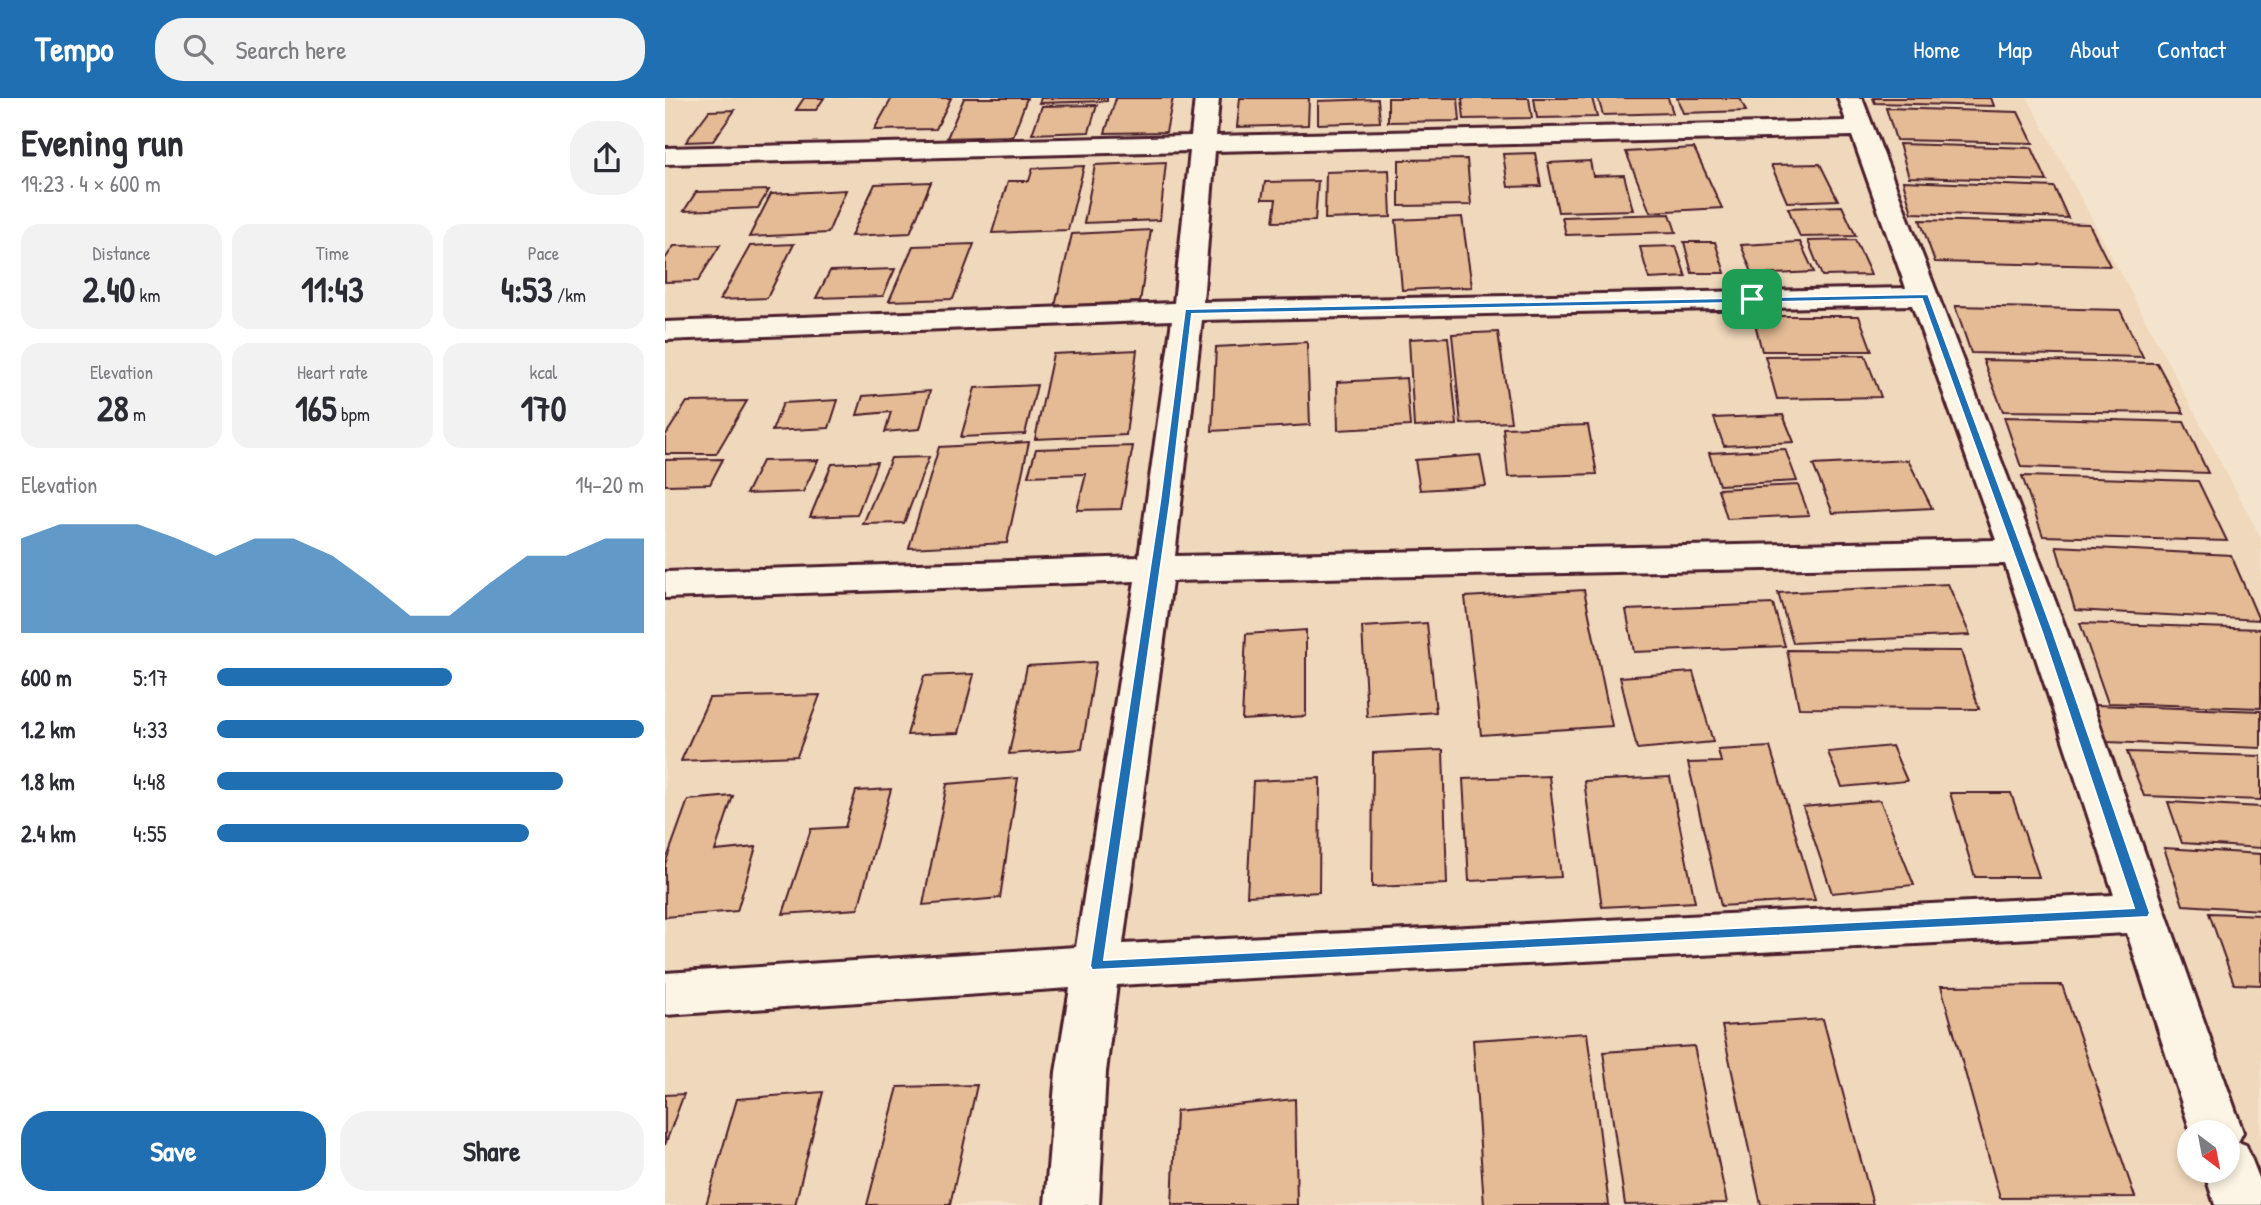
<!DOCTYPE html>
<html lang="en">
<head>
<meta charset="utf-8">
<style>
  body { margin:0; font-family:"Patrick Hand",sans-serif; background:#f2f2f3; color:#2b2b33; height:100vh; display:flex; flex-direction:column; font-size:26px; white-space:nowrap }
  * { box-sizing:border-box; margin:0 }
  p { font-size:23px; color:#7c7c81 }
  .icon { flex:none; width:38px; height:38px; fill:none; stroke:currentColor; stroke-width:2; stroke-linecap:round; stroke-linejoin:round }
  .map { position:relative; flex:1; overflow:hidden }
  .details { display:flex; flex-direction:column; background:#fff; width:665px }
  .details>* { flex:none }
  .needle { width:46px; rotate:148deg }
  .tools { position:absolute; left:1512px; top:1022px; display:grid; gap:14px }
  .tools a { display:grid; place-items:center; width:63px; height:63px; border-radius:50%; background:#fff; box-shadow:0 4px 10px #0003; font-size:35px }
  .pin { position:absolute; display:grid; place-items:center; width:60px; height:60px; color:#fff; margin:-30px; border-radius:14px; box-shadow:0 4px 10px #0006 }
  .round { display:grid; place-items:center; flex:none; width:74px; height:74px; border-radius:28px; background:#f2f2f3 }
  .headline { display:flex; align-items:center; justify-content:space-between; height:119px; padding:0 21px }
  h1 { font-size:38px; font-weight:700; line-height:52px }
  .stats { display:grid; grid-template-columns:repeat(3,1fr); gap:10px; height:119px; padding:7px 21px }
  .stats div { display:grid; align-content:center; border-radius:18px; background:#f2f2f3; text-align:center }
  .stats b { font-size:35px; font-weight:700 }
  .stats small { font-size:19px; font-weight:400 }
  .stats p { font-size:19px }
  .chart { height:196px; padding:14px 21px }
  .chart p { display:flex; justify-content:space-between }
  .chart svg { width:100%; height:126px; margin-top:7px; fill:#1f6fb2; opacity:.7 }
  .cta { display:flex; gap:14px; margin-top:auto; padding:14px 21px }
  .cta a { flex:1; height:80px; border-radius:28px; background:#1f6fb2; color:#fff; font-size:28px; font-weight:700; line-height:80px; text-align:center }
  .cta a+a { background:#f2f2f3; color:#2b2b33 }
  ul { padding:0 21px; list-style:none; font-size:23px }
  li { display:grid; grid-template-columns:112px 84px 1fr; align-items:center; height:52px }
  li i { height:18px; border-radius:9px; background:#1f6fb2 }
  header { display:flex; align-items:center; gap:42px; box-sizing:border-box; height:98px; padding:0 35px; background:#1f6fb2; color:#fff }
  header strong { font-size:33px }
  nav { display:flex; gap:38px; margin-inline-start:auto; font-size:24px }
  .search { width:490px; height:63px; background:#f2f2f3; display:flex; align-items:center; gap:18px; box-sizing:border-box; padding:0 24px; border-radius:28px; color:#7c7c81; font-size:26px }
  main { display:flex; flex:1; min-height:0 }
  .map>svg:first-child { display:block }
  .built { fill:#f0d8bc; fill-rule:evenodd }
  .building { fill:#e4bb95; stroke:#4a1f2b; stroke-width:2 }
  .lines { fill:none; stroke-linecap:round; stroke-linejoin:round }
  .minor-casing { stroke:#4a1f2b; stroke-width:6 }
  .minor { fill:#fcf5e5; fill-rule:evenodd }
  .route { fill:#1f6fb2; stroke:#fff; stroke-width:2; fill-rule:evenodd }
</style>
</head>
<body>
<header>
<strong>Tempo</strong>
<div class="search"><svg class="icon" aria-label="search" viewBox="0 0 24 24"><circle cx="10" cy="10" r="6"/><path d="M15 15l6 6"/></svg>Search here</div>
<nav><a>Home</a><a>Map</a><a>About</a><a>Contact</a></nav>
</header>
<main>
<section class="details">
<div class="headline"><div><h1>Evening run</h1><p>19:23 · 4 × 600 m</p></div><a class="round"><svg class="icon" aria-label="share" viewBox="0 0 24 24"><path d="M12 15V3M7 8l5-5 5 5M5 13v7h14v-7"/></svg></a></div>
<div class="stats">
<div><p>Distance</p><b>2.40<small> km</small></b></div>
<div><p>Time</p><b>11:43</b></div>
<div><p>Pace</p><b>4:53<small> /km</small></b></div>
</div>
<div class="stats">
<div><p>Elevation</p><b>28<small> m</small></b></div>
<div><p>Heart rate</p><b>165<small> bpm</small></b></div>
<div><p>kcal</p><b>170</b></div>
</div>
<div class="chart"><p><span>Elevation</span>14–20 m</p>
<svg viewBox="0 0 160 44" preserveAspectRatio="none"><path d="M0 44V11L10 6L20 6L30 6L40 11L50 17L60 11L70 11L80 17L90 27L100 38L110 38L120 27L130 17L140 17L150 11L160 11V44z"/></svg>
</div>
<ul>
<li><b>600 m</b>5:17<i style="width:55%"></i></li>
<li><b>1.2 km</b>4:33<i style="width:100%"></i></li>
<li><b>1.8 km</b>4:48<i style="width:81%"></i></li>
<li><b>2.4 km</b>4:55<i style="width:73%"></i></li>
</ul>
<div class="cta"><a>Save</a><a>Share</a></div>
</section>
<div class="map">
<svg width="1596" height="1107" viewBox="0 0 1596 1107">
  <rect width="100%" height="100%" fill="#f5e4cd"/>
  <filter id="ink" filterUnits="userSpaceOnUse"><feTurbulence type="fractalNoise" baseFrequency=".0143" numOctaves="2"/><feDisplacementMap in="SourceGraphic" scale="14" xChannelSelector="R" yChannelSelector="G"/><feConvolveMatrix kernelMatrix="1 2 1 2 8 2 1 2 1" color-interpolation-filters="sRGB"/></filter>
  <g filter="url(#ink)">
    <path class="built" d="M0,0h1363l233,440v667h-1596zM1524,1034h39v39h-39z"/>
    <g class="building">
      <path d="M139,0h20l-8,12h-20z"/>
      <path d="M227,0h59l-15,31 -62,1z"/>
      <path d="M299,0h63l-14,38 -66,2z"/>
      <path d="M376,0h66v3l-68,2z"/>
      <path d="M451,0h57l-7,34 -61,1z"/>
      <path d="M575,0h69l-1,27 -71,2z"/>
      <path d="M723,0h70l2,23 -72,1z"/>
      <path d="M797,0h67l3,20 -68,1z"/>
      <path d="M869,0h58l5,19 -60,1z"/>
      <path d="M933,0h70l5,15 -70,2z"/>
      <path d="M1012,0h63l6,13 -63,2z"/>
      <path d="M1208,0h118l3,8 -119,-3z"/>
      <path d="M713,1l2,23 -62,2v-23z"/>
      <path d="M432,7l-8,27 -57,2 10,-28z"/>
      <path d="M1221,10l132,4 15,31 -137,-3z"/>
      <path d="M70,12l-22,31 -27,1 23,-31z"/>
      <path d="M1234,46l133,4 15,33 -138,-4z"/>
      <path d="M1029,50l28,60 -72,4 -24,-60z"/>
      <path d="M870,55l6,33 -33,1 -5,-33z"/>
      <path d="M802,61l4,46 -72,1v-46z"/>
      <path d="M925,63l3,15 31,-1 9,35 -75,2 -10,-49z"/>
      <path d="M501,64l-6,58 -76,3 11,-58z"/>
      <path d="M1155,66l18,36 -51,2 -16,-37z"/>
      <path d="M419,68l-16,64 -76,3 16,-52h21l4,-13z"/>
      <path d="M724,72l2,47 -66,2 1,-47z"/>
      <path d="M653,83l-3,40 -42,1 3,-23h-14l3,-17z"/>
      <path d="M1238,83l151,6 14,31 -156,-5z"/>
      <path d="M266,84l-21,51 -59,3 24,-52z"/>
      <path d="M104,92l-11,18 -74,3 12,-19z"/>
      <path d="M181,92l-18,43 -79,4 22,-43z"/>
      <path d="M1177,108l14,30 -56,1 -12,-29z"/>
      <path d="M1005,116l6,18 -110,3 -4,-18z"/>
      <path d="M797,119l10,70 -70,3 -6,-70z"/>
      <path d="M1255,122l169,4 21,42 -175,-4z"/>
      <path d="M486,132l-11,72 -85,4 17,-72z"/>
      <path d="M1190,142l16,35 -49,1 -14,-35z"/>
      <path d="M1019,144h31l10,31h-33z"/>
      <path d="M1135,144l14,30 -61,3 -12,-30z"/>
      <path d="M129,146l-27,54 -47,2 30,-54z"/>
      <path d="M309,146l-21,55 -64,2 24,-55z"/>
      <path d="M55,147l-22,36 -33,1v-23l9,-13z"/>
      <path d="M1011,148l10,31 -37,2 -9,-32z"/>
      <path d="M230,171l-12,27 -67,2 14,-27z"/>
      <path d="M1290,208l165,4 23,47 -172,-4z"/>
      <path d="M1088,218h106l13,35h-110z"/>
      <path d="M833,234l13,90 -50,2 -9,-90z"/>
      <path d="M783,239l9,88 -43,2 -5,-88z"/>
      <path d="M642,244l3,83 -98,6 4,-84z"/>
      <path d="M472,252l-11,85 -91,4 18,-85z"/>
      <path d="M1200,257l16,42 -104,2 -12,-43z"/>
      <path d="M1318,262l174,3 27,50 -181,-2z"/>
      <path d="M741,280l4,48 -72,4 -1,-48z"/>
      <path d="M372,287l-12,49 -64,3 14,-49z"/>
      <path d="M265,293l-10,38 -35,3 6,-20 -34,3 6,-19z"/>
      <path d="M173,302l-9,28 -57,3 11,-28z"/>
      <path d="M82,303l-31,53h-51v-18l22,-34z"/>
      <path d="M1118,317l11,27 -70,4 -10,-28z"/>
      <path d="M1339,319l180,5 24,51 -187,-6z"/>
      <path d="M923,327l9,49 -89,3 -5,-49z"/>
      <path d="M364,344l-22,101 -98,5 30,-101z"/>
      <path d="M468,348l-12,63 -44,1 9,-36 -58,2 8,-27z"/>
      <path d="M1120,351l12,32 -78,4 -10,-32z"/>
      <path d="M815,357l6,31 -66,4 -5,-30z"/>
      <path d="M264,359l-25,66 -41,1 28,-66z"/>
      <path d="M58,361l-13,25 -45,1v-25z"/>
      <path d="M153,362l-15,32 -57,2 16,-33z"/>
      <path d="M1243,362l24,48 -99,5 -20,-48z"/>
      <path d="M212,364l-20,53 -47,2 22,-53z"/>
      <path d="M1357,378l176,5 29,60 -184,-5z"/>
      <path d="M1133,387l11,30 -82,4 -9,-30z"/>
      <path d="M1391,448l175,9 28,65 -184,-10z"/>
      <path d="M1283,486l22,51 -177,8 -15,-50z"/>
      <path d="M919,492l28,136 -131,9 -16,-138z"/>
      <path d="M1108,506l12,42 -151,6 -8,-42z"/>
      <path d="M762,525l9,89 -69,5 -5,-90z"/>
      <path d="M1415,525l181,6v79l-153,-5z"/>
      <path d="M641,532v86l-64,4 4,-86z"/>
      <path d="M1122,552l174,1 18,58 -180,-1z"/>
      <path d="M431,564l-14,87 -73,5 18,-88z"/>
      <path d="M1028,574l20,70 -76,7 -17,-72z"/>
      <path d="M309,576l-15,59 -52,2 17,-59z"/>
      <path d="M155,597l-23,61 -116,5 28,-63z"/>
      <path d="M1430,607l166,6v37l-154,-6z"/>
      <path d="M1227,648l15,35 -65,6 -14,-35z"/>
      <path d="M1105,649l45,153 -94,6 -33,-143 33,-1 -3,-12z"/>
      <path d="M778,652l4,134 -75,3 1,-134z"/>
      <path d="M1462,654l134,4v44l-117,-4z"/>
      <path d="M884,678l12,101 -92,4 -6,-102z"/>
      <path d="M1005,679l25,125 -93,5 -18,-126z"/>
      <path d="M353,680l-18,120 -77,7 24,-121z"/>
      <path d="M655,680l-1,114 -72,4 6,-115z"/>
      <path d="M226,691l-33,120 -75,5 28,-85 34,-2 11,-36z"/>
      <path d="M1285,695h61l28,84h-64z"/>
      <path d="M68,698l-18,55 41,-4 -19,64 -72,6v-53l23,-64z"/>
      <path d="M1215,702l34,85 -82,8 -29,-86z"/>
      <path d="M1503,704l93,5v41l-79,-5z"/>
      <path d="M1499,750l97,6v56l-78,-5z"/>
      <path d="M1544,815l52,2v70l-27,-1z"/>
      <path d="M1397,887l73,212 -135,1 -59,-212z"/>
      <path d="M1158,921l50,186h-112l-39,-179z"/>
      <path d="M922,935l22,172h-125l-11,-165z"/>
      <path d="M1029,948l33,157 -102,2 -22,-153z"/>
      <path d="M312,987l-27,120h-83l31,-118z"/>
      <path d="M158,994l-28,113h-89l31,-106z"/>
      <path d="M19,996l-19,51v-50z"/>
      <path d="M630,1001l2,106h-125l4,-94z"/>
    </g>
    <g class="lines">
      <g class="minor-casing">
        <path id="minor" d="M530,0h24l-3,38 630,-15 -8,-23h24l205,534 176,500 -5,10 8,3 15,38v22h-46l-11,-34h24v-39h-37l-64,-199 -1010,52 -11,87 -7,133h-54l11,-133 14,-84 -405,27v-42l411,-26 59,-366 -470,17v-26l474,-15 33,-237 -507,20v-18l509,-19 16,-152 -525,13v-16l526,-12zM1187,38l54,152 -703,14 12,-151zM1247,207l84,235 -821,16 27,-236zM1340,466l109,331 -991,49 49,-363z"/>
      </g>
      <use href="#minor" class="minor"/>
    </g>
  </g>
  <path class="route" d="M1263,196l125,338 97,281 -2,4 -1056,53 -2,-4 70,-464 25,-193zM1257,201l120,333 92,276 -1030,52 66,-458 22,-188z"/>
</svg>
<div class="tools">
<a><svg class="needle" viewBox="-14 -14 28 28"><path d="M0-13l5 13h-10z" fill="#e53935"/><path d="M0 13l5-13h-10z" fill="#7c7c81"/></svg></a>
</div>
<div class="pin" style="left:1087px;top:201px;background:#1e9e55"><svg class="icon" aria-label="arrive" viewBox="0 0 24 24"><path d="M6 21V4h12l-3 4 3 4H6"/></svg></div>
</div>
</main>
</body>
</html>
